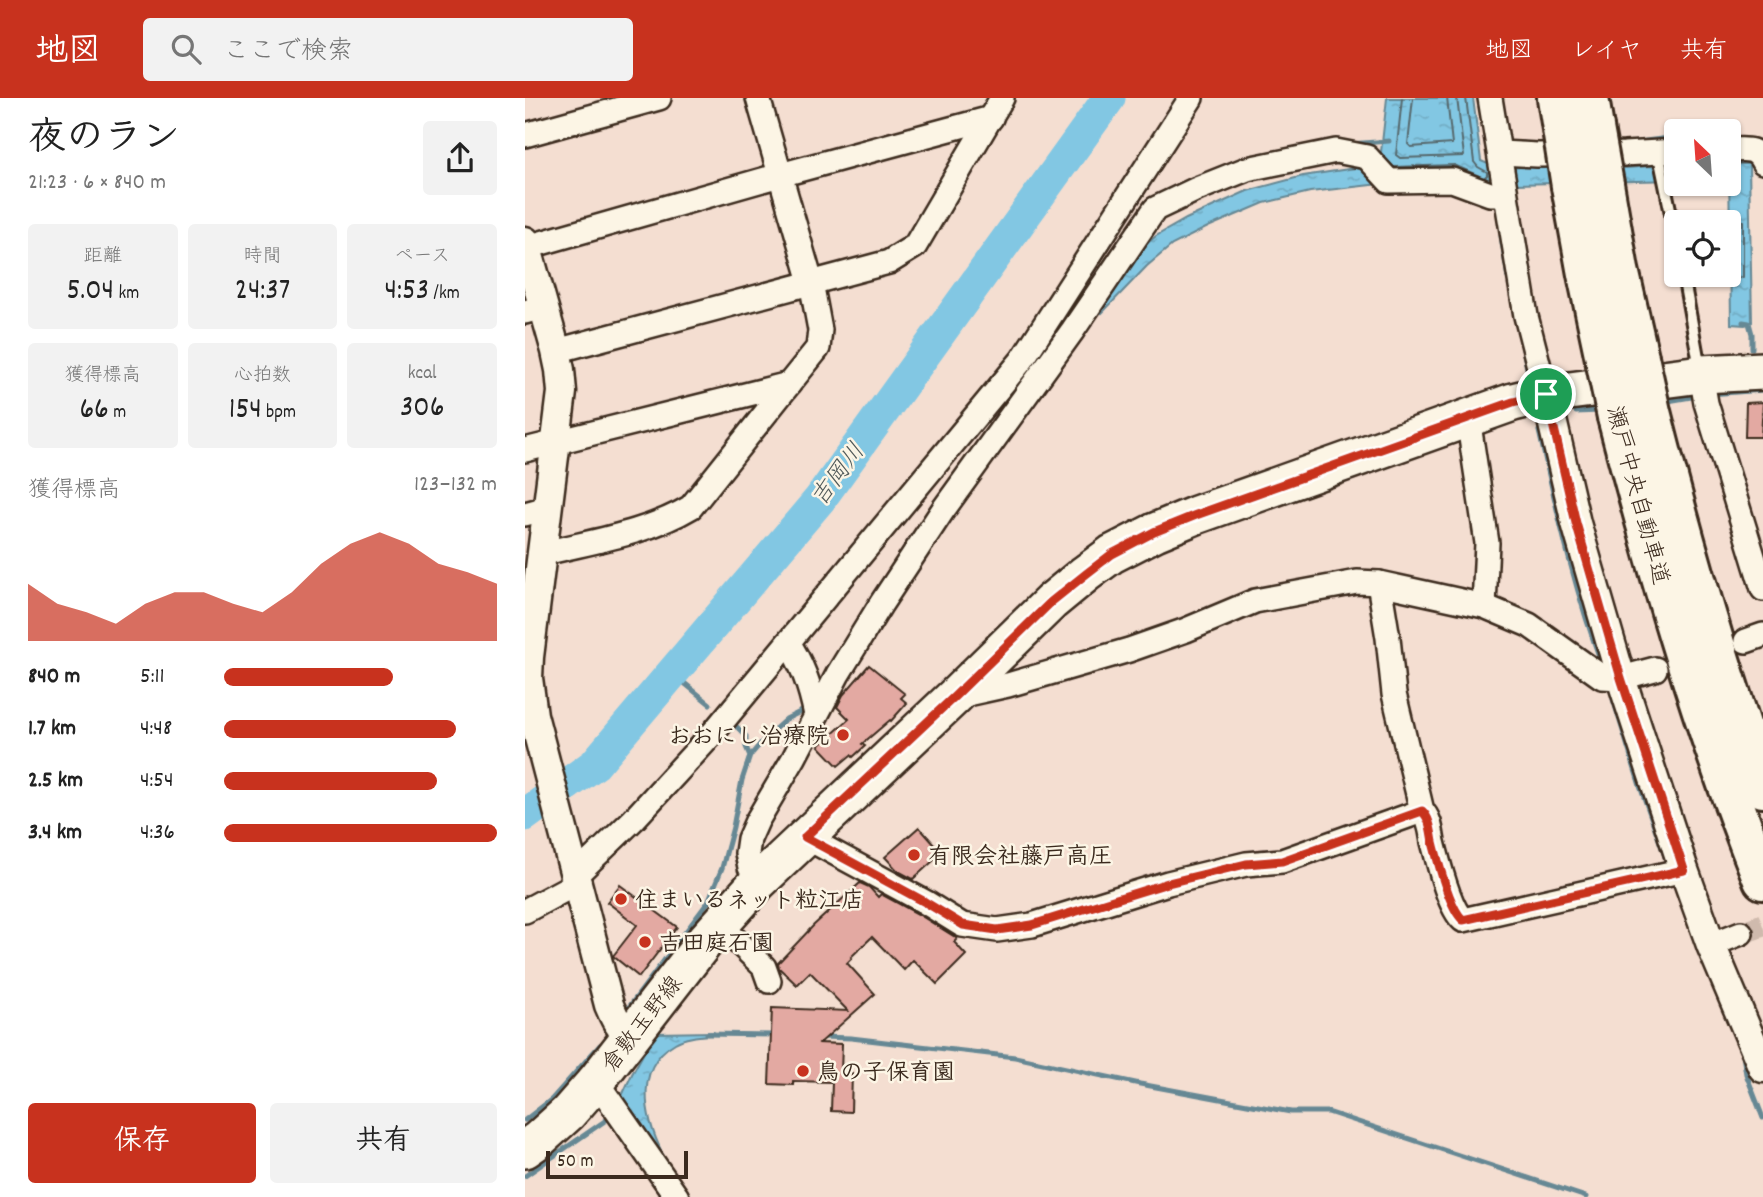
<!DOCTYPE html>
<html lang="ja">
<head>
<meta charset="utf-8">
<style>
  body { margin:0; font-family:Dekko,"Klee One",sans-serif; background:#f2f2f2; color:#222; height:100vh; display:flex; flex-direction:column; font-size:26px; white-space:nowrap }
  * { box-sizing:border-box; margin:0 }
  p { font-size:23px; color:#767676 }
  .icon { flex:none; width:38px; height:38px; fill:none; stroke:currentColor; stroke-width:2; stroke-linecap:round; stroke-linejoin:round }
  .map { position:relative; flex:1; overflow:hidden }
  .sheet { display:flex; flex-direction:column; background:#fff; width:525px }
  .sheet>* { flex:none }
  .needle { width:46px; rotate:335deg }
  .fabs { position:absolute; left:1139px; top:21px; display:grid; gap:14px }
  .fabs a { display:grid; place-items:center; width:77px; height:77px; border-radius:7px; background:#fff; box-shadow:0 2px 5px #0004; font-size:35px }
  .scale { position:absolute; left:21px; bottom:18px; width:142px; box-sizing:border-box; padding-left:7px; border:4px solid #3b2a1e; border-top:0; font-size:19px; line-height:24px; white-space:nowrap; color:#3b2a1e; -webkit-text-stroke:5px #fcf5e5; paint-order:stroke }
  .pin { position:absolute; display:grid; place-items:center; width:60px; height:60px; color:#fff; margin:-30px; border:4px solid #fff; border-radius:50%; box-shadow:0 2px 7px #0007 }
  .round { display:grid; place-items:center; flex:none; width:74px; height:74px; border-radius:7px; background:#f2f2f2 }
  .summary { display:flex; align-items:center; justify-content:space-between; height:119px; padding:0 28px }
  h1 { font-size:38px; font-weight:600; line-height:52px }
  .metrics { display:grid; grid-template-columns:repeat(3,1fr); gap:10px; height:119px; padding:7px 28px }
  .metrics div { display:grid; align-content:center; border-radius:7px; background:#f2f2f2; text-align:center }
  .metrics b { font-size:30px; font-weight:600 }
  .metrics small { font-size:19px; font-weight:400 }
  .metrics p { font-size:19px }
  .chart { height:196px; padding:14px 28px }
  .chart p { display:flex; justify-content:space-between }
  .chart svg { width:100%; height:126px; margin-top:7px; fill:#c8321e; opacity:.7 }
  .primary-button { display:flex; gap:14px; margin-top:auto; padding:14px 28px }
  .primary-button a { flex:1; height:80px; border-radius:7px; background:#c8321e; color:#fff; font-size:28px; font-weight:600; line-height:80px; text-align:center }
  .primary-button a+a { background:#f2f2f2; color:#222 }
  ul { padding:0 28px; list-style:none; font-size:23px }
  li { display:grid; grid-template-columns:112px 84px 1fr; align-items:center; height:52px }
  li i { height:18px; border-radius:9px; background:#c8321e }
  header { display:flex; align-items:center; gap:42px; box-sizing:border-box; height:98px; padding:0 35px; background:#c8321e; color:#fff }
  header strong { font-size:33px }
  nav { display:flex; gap:38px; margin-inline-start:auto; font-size:24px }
  .search { width:490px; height:63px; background:#f2f2f2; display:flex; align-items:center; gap:18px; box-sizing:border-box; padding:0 24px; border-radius:7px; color:#767676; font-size:26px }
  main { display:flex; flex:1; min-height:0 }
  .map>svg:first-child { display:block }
  .water { fill:url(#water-ripples); stroke:#668894; stroke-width:2 }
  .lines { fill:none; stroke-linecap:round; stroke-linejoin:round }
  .shore { stroke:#57696d; stroke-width:2 }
  .stream { stroke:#668894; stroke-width:5 }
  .river { stroke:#82c7e3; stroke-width:33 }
  .building { fill:#e3a9a2; stroke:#3b2a1e; stroke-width:2 }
  .minor-tunnel { stroke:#cfbaad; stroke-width:23; stroke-dasharray:23 11; stroke-linecap:butt }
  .service-casing { stroke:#3b2a1e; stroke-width:16 }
  .minor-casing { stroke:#3b2a1e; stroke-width:28 }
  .tertiary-casing { stroke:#3b2a1e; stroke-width:33 }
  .primary-casing { stroke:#3b2a1e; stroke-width:42 }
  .motorway-casing { stroke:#3b2a1e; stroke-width:44 }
  .service { stroke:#fcf5e5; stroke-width:10 }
  .minor { stroke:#fcf5e5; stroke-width:23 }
  .tertiary { stroke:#fcf5e5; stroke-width:28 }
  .primary { stroke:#fcf5e5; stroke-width:37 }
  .motorway { stroke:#fcf5e5; stroke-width:38 }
  .motorway-bridge-casing { stroke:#3b2a1e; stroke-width:44; stroke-linecap:butt }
  .motorway-bridge { stroke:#fcf5e5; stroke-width:38 }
  .route-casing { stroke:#fff; stroke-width:14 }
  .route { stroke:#c8321e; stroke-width:9 }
  .poi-dot { fill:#c8321e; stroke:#fcf5e5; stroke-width:2.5 }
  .labels { text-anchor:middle; stroke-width:5; stroke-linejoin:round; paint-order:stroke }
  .street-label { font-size:23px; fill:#3b2a1e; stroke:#fcf5e5 }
  .poi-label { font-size:23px; font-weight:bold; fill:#3b2a1e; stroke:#fcf5e5; text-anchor:start }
  .water-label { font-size:24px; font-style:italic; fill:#505959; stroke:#fcf5e5 }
</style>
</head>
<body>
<header>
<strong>地図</strong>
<div class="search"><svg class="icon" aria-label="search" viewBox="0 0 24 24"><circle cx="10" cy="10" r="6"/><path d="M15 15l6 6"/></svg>ここで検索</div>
<nav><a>地図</a><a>レイヤ</a><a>共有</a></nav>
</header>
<main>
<section class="sheet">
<div class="summary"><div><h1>夜のラン</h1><p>21:23 · 6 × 840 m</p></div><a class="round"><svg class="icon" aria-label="share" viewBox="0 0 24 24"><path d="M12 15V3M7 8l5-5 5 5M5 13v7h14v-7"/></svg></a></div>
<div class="metrics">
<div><p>距離</p><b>5.04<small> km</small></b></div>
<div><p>時間</p><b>24:37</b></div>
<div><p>ペース</p><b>4:53<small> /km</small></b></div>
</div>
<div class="metrics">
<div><p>獲得標高</p><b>66<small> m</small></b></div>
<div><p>心拍数</p><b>154<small> bpm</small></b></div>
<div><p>kcal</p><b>306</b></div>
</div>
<div class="chart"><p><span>獲得標高</span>123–132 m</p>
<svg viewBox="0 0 160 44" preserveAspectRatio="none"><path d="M0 44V24L10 31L20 34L30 38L40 31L50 27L60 27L70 31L80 34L90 27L100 17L110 10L120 6L130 10L140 17L150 20L160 24V44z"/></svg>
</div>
<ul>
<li><b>840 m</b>5:11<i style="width:62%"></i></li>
<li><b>1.7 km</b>4:48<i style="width:85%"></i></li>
<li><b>2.5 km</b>4:54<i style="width:78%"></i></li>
<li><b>3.4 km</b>4:36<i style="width:100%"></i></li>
</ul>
<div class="primary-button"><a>保存</a><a>共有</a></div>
</section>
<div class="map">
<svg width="1238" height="1099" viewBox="0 0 1238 1099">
  <defs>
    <pattern id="water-ripples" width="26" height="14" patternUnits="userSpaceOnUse" patternTransform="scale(1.75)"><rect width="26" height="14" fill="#82c7e3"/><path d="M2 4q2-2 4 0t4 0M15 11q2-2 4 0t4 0" fill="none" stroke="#71abc2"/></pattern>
  </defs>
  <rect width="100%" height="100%" fill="#f4ded1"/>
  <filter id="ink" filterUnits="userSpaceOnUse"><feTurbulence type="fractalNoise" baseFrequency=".0143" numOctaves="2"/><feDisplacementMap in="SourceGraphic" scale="14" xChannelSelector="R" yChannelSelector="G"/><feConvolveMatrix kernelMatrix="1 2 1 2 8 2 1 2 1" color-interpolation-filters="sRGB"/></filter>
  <g filter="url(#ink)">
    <g class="water">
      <path d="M862,0h86l8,63 7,3 138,4 50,-4v16l-160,4 -25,-3 -6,5 -105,-2 -70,8 -46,11 -56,24 -36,18 -25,21 -45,47 -5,-5 41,-57 18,-15 30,-17 61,-28 56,-15 65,-10 11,-9 2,-5z"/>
      <path d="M1204,66h20l3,158 -7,3 -14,-1z"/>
      <path d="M188,934l-2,3c-12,1 -26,2 -36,8 -46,27 -27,85 -7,121l-3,1 -44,-67 11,-24 23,-41z"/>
    </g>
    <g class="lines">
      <g class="shore">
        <path d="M877,0l-6,57 4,3 64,-2 -7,-58"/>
        <path d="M888,0l-5,46 3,3 41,-3 -5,-46"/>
        <path d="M941,0l8,64 4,5 9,5v3l-3,3"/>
        <path d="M869,69l60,-2 25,11"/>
        <path d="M1204,131l5,-3 4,-6 5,1v56l-4,1 -4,-7 -6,-3"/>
      </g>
      <g class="stream">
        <path d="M1105,45l47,-6"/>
        <path d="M825,46l39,-3"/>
        <path d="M976,138l7,42"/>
        <path d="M1218,224l6,1 3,11v14"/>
        <path d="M998,251l5,24"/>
        <path d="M1185,296l53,-4"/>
        <path d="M1137,304l35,-6"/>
        <path d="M1051,314l24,-1"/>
        <path d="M1014,333c18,79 35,160 64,236"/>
        <path d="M147,575l38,31"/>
        <path d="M1088,601l28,90 27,76"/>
        <path d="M211,628l10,10v11l4,9"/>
        <path d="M104,909l79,-105 14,-34 11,-41 9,-47 8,-24 17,-20 19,-17 22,-11"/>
        <path d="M182,936l70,1"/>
        <path d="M297,939l29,1 164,19 125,27 134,25 17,3h37l258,85"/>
        <path d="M1218,957l3,19 17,44"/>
        <path d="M0,1022l27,-21 48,-54"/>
        <path d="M0,1078l87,-60"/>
      </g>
      <path class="river" d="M0,717l70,-51 225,-265 289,-401"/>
    </g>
    <g class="building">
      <path d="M1238,304l-2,35h-16l1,-34z"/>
      <path d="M344,567l36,29 -4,4 6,5 -16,18 -1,-1 -28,24 3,2 -12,11 -2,-2 -13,11 -19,-20 30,-27 -12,-12 6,-12z"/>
      <path d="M394,729l23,26 -29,26 -15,-8 -13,-14z"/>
      <path d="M335,785l9,4 9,10 3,-3 37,20 37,23 2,2 -3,3 12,13 -29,29 -24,-24 -9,10 -32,-33 -21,20 1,1 -5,5 28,31 -55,49 22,1 -1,29h11l-1,39 -20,-1 1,-29 -39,-1v4l-24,-1 3,-76 76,3 -38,-39 -13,13 -18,-17 -1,-5 36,-38z"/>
      <path d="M95,787l57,42 -38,50 -26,-21 24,-31 -30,-23z"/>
    </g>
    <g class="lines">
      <path class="minor-tunnel" d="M1216,835l22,-8"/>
      <g class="service-casing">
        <g id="service">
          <path d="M1133,53l19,92"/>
          <path d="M1158,177l17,93"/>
        </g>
      </g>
      <g class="minor-casing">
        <g id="minor">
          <path d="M965,0l36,218 20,78"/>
          <path d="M0,37l134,-37"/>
          <path d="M1204,52c16,0 26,-4 34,12"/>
          <path d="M975,55l37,2 87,-1 53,-3"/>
          <path d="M2,149l253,-72 211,-57"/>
          <path d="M0,214l18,-5"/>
          <path d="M31,253l333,-89 26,-16 87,-148"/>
          <path d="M1176,276l5,29 57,186"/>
          <path d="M943,320l19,125 -3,63"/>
          <path d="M0,352l264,-66 29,-36 2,-18 -9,-48 -53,-184"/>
          <path d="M0,416l22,-6"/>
          <path d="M16,456c51,-13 105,-20 150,-47l98,-123"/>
          <path d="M1221,543l17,-6"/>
          <path d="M263,545c15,21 23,47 28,72"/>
          <path d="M433,598l50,-11 121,-35 57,-20 69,-29 102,-19 22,1 105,23 45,19 73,52 19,1 34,-9"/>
          <path d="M897,713c8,7 9,20 11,31 5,19 16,66 30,78l221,-50"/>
          <path d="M280,739l120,65 37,23 35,5 35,-5 136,-42 78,-19 36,-3 140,-50 -28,-117 -6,-56 -9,-55"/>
          <path d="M51,777l57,-55 80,-87 309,-373 169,-262"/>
          <path d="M233,784l-8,-15 -3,-14 2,-14 8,-18 37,-63 44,-84 43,-70 62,-94 130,-180 82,-121 42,-20 50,-20 89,-18 31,6 22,24 63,-1 38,14h15"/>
          <path d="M0,813l54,-29"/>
          <path d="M194,826l45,43 5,14"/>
          <path d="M1186,847l30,-12"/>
          <path d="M71,983l81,116"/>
        </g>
      </g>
      <g class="tertiary-casing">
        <g id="tertiary">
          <path d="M0,143l31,110 4,19 2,22 -33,265 -1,21 5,37 76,290c5,12 10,23 21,31"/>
          <path d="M1021,296l30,129 45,155 63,192 27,75 52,123"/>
        </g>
      </g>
      <g class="primary-casing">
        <path id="primary" d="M0,1051l13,-9 30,-27 28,-32 109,-140 53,-59 197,-186 96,-94 34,-28 27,-20 43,-22 41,-17 317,-113 33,-8 155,-20 62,-3"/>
      </g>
      <g class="motorway-casing">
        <g id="motorway">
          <path d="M1032,0l5,31"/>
          <path d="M1064,0l5,30"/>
          <path d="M1079,86l15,86 20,87"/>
          <path d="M1046,88l16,88 18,85"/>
          <path d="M1126,314c32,127 67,253 112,376"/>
          <path d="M1092,319c41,157 86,312 146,463"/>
        </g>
      </g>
      <use href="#service" class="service"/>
      <use href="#minor" class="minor"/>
      <use href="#tertiary" class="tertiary"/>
      <use href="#primary" class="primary"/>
      <use href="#motorway" class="motorway"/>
      <g class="motorway-bridge-casing">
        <g id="motorway-bridge">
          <path d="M1069,30l10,56"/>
          <path d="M1037,31l9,57"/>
          <path d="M1114,259l12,55"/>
          <path d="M1080,261l12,58"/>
        </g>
      </g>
      <use href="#motorway-bridge" class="motorway-bridge"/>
    </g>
  </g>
  <g class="lines" filter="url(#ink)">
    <g class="route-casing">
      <path id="route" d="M1021,296l30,129 45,155 63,192 -221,50c-14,-12 -25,-59 -30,-78 -2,-11 -3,-24 -11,-31l-140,50 -36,3 -78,19 -136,42 -35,5 -34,-5 -38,-23 -120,-65 150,-141 96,-94 35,-28 26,-20 42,-22 42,-17 317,-113z"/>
    </g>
    <use href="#route" class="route"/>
  </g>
  <g class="poi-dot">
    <circle cx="318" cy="637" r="7"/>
    <circle cx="389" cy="757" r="7"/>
    <circle cx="96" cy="801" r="7"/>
    <circle cx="120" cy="844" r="7"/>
    <circle cx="278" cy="973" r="7"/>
  </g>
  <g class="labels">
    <g class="street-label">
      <text transform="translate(1114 397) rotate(75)" y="8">瀬戸中央自動車道</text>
      <text transform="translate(116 925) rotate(-52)" y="8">倉敷玉野線</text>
    </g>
    <g class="poi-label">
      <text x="304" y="645" text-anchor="end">おおにし治療院</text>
      <text x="403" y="765">有限会社藤戸高圧</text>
      <text x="110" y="809">住まいるネット粒江店</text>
      <text x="134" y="852">吉田庭石園</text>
      <text x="292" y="981">鳥の子保育園</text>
    </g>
    <g class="water-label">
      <text transform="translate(312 376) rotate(-53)" y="8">吉岡川</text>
    </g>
  </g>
</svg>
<div class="fabs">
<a><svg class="needle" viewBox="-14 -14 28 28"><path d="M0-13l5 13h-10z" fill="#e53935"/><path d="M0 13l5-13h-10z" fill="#767676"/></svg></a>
<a><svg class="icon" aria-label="locate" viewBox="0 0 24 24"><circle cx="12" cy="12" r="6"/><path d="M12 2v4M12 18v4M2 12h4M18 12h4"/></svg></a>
</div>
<div class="scale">50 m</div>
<div class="pin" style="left:1021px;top:296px;background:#1e9e55"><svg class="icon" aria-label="arrive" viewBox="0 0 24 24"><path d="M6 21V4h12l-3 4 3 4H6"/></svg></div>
</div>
</main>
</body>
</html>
